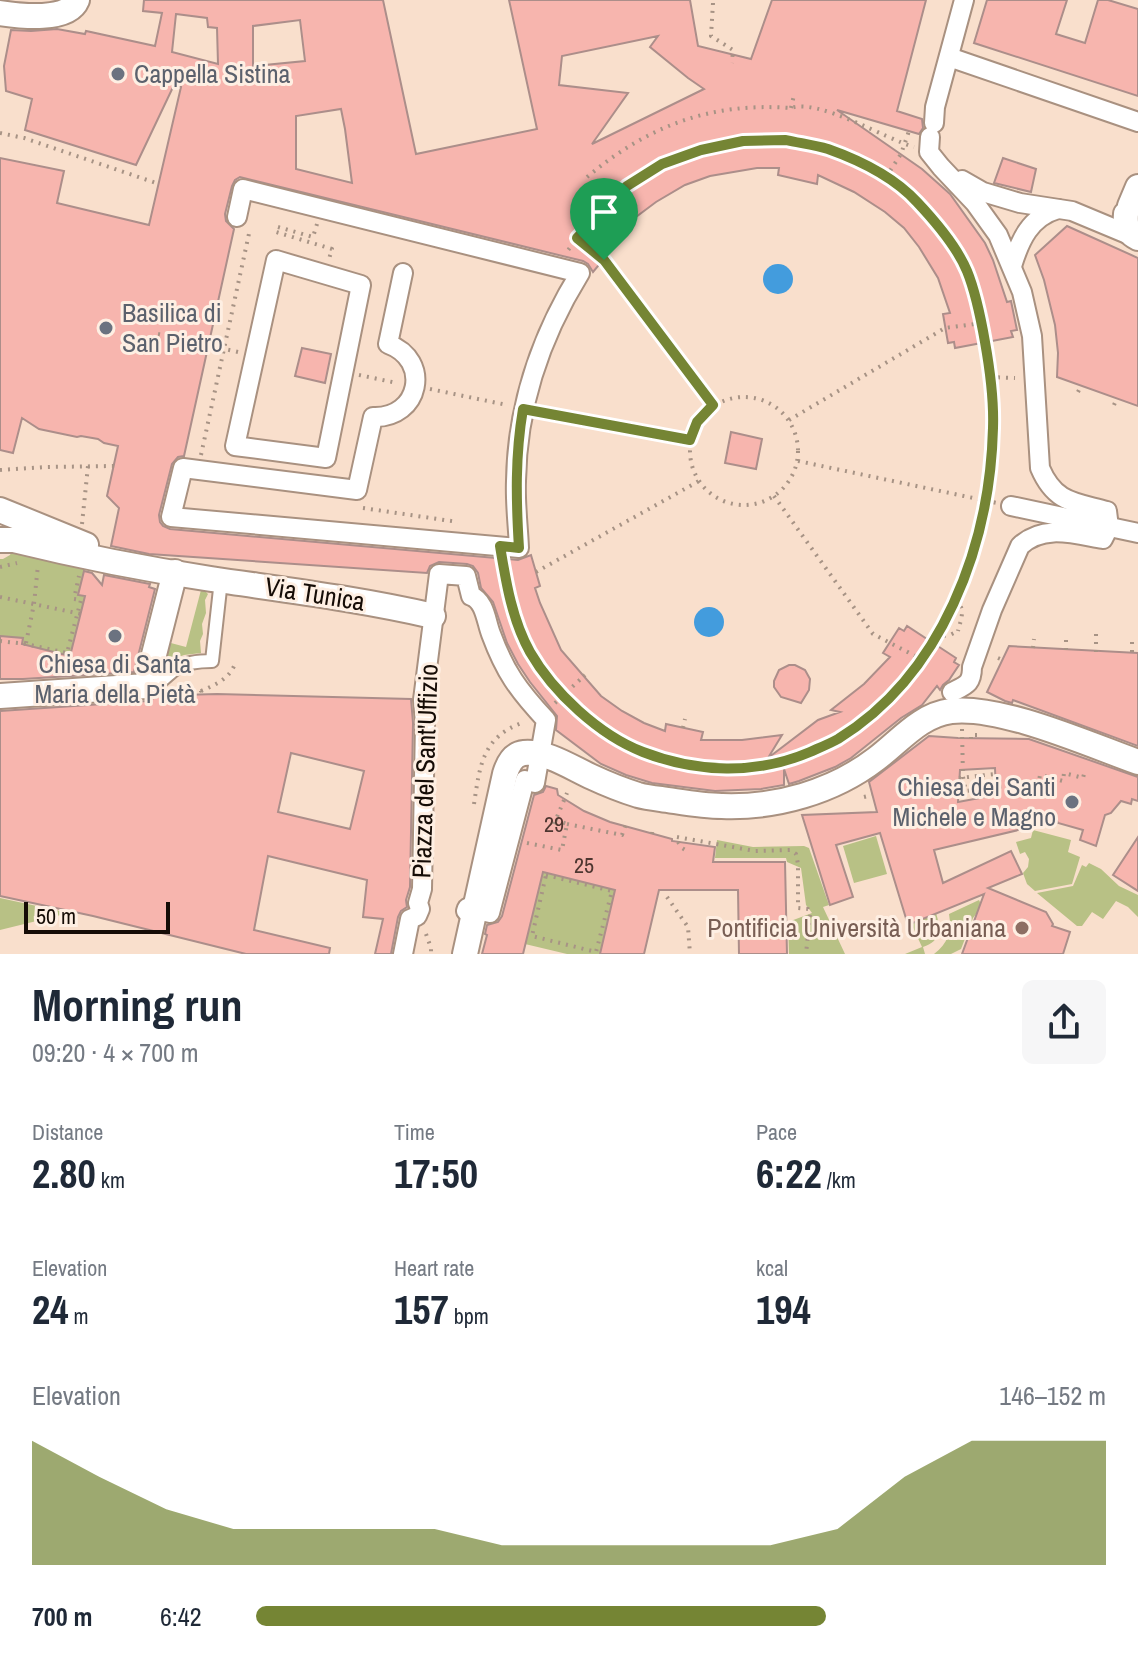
<!DOCTYPE html>
<html lang="en">
<head>
<meta charset="utf-8">
<style>
  body { margin:0; font-family:"Archivo Narrow",sans-serif; background:#f6f6f7; color:#1f2937; height:100vh; display:flex; flex-direction:column; font-size:30px; white-space:nowrap }
  * { box-sizing:border-box; margin:0 }
  p { font-size:26px; color:#747a83 }
  .icon { flex:none; width:44px; height:44px; fill:none; stroke:currentColor; stroke-width:2; stroke-linecap:round; stroke-linejoin:round }
  .map { position:relative; height:954px; overflow:hidden }
  .sheet { display:flex; flex-direction:column; background:#fff; flex:1 }
  .sheet>* { flex:none }
  .scale { position:absolute; left:24px; bottom:20px; width:146px; box-sizing:border-box; padding-left:8px; border:4px solid #150c06; border-top:0; font-size:22px; line-height:28px; white-space:nowrap; color:#150c06; -webkit-text-stroke:6px #feefe3; paint-order:stroke }
  .pin { position:absolute; display:grid; place-items:center; width:68px; height:68px; color:#fff; margin:-82px -34px; border-radius:50% 50% 50% 0; rotate:-45deg; box-shadow:0 0 8px #0007 }
  .pin .icon { rotate:45deg }
  .round { display:grid; place-items:center; flex:none; width:84px; height:84px; border-radius:12px; background:#f6f6f7 }
  .overview { display:flex; align-items:center; justify-content:space-between; height:136px; padding:0 32px }
  h1 { font-size:44px; font-weight:700; line-height:60px }
  .figures { display:grid; grid-template-columns:repeat(3,1fr); gap:12px; height:136px; padding:8px 32px }
  .figures div { display:grid; align-content:center }
  .figures b { font-size:40px; font-weight:700 }
  .figures small { font-size:22px; font-weight:400 }
  .figures p { font-size:22px }
  .chart { height:224px; padding:16px 32px }
  .chart p { display:flex; justify-content:space-between }
  .chart svg { width:100%; height:144px; margin-top:8px; fill:#758534; opacity:.7 }
  ul { padding:0 32px; list-style:none; font-size:26px }
  li { display:grid; grid-template-columns:128px 96px 1fr; align-items:center; height:60px }
  li i { height:20px; border-radius:10px; background:#758534 }
  .map>svg:first-child { display:block }
  .green { fill:#b8c185 }
  .water { fill:#439cdd }
  .building { fill:#f7b5ae; stroke:#ac8e8a; stroke-width:2; fill-rule:evenodd }
  .lines { fill:none; stroke-linecap:round; stroke-linejoin:round }
  .service-casing { stroke:#a99180; stroke-width:16 }
  .pedestrian-casing { stroke:#a99180; stroke-width:22 }
  .minor-casing { stroke:#a99180; stroke-width:28 }
  .path { stroke:#a79385; stroke-width:4; stroke-dasharray:2 6; stroke-linecap:butt }
  .service { stroke:#fff; stroke-width:12 }
  .pedestrian { stroke:#fff; stroke-width:18 }
  .minor { stroke:#fff; stroke-width:24 }
  .route-casing { stroke:#fff; stroke-width:16 }
  .route { stroke:#758534; stroke-width:10 }
  .worship-dot { fill:#6b7280; stroke:#feefe3; stroke-width:3 }
  .education-dot { fill:#8d6e63; stroke:#feefe3; stroke-width:3 }
  .labels { text-anchor:middle; stroke-width:6; stroke-linejoin:round; paint-order:stroke }
  .number-label { font-size:22px; fill:#4e3630 }
  .worship-label { font-size:26px; fill:#5b616d; stroke:#feefe3; text-anchor:start }
  .street-label { font-size:26px; fill:#150c06; stroke:#feefe3 }
  .education-label { font-size:26px; fill:#785e54; stroke:#feefe3; text-anchor:end }
</style>
</head>
<body>
<div class="map">
<svg width="1138" height="954" viewBox="0 0 1138 954">
  <rect width="100%" height="100%" fill="#f9dfcc"/>
  <g class="green">
    <path d="M12,550l73,17 -7,27 7,2 -15,60 -48,-12v-6l-22,-2v-77h3l7,-4z"/>
    <path d="M203,589l5,5 -3,6 1,13 -4,11 1,10 -3,7 1,12 -17,2 -13,5 1,4 -7,8 -4,-4 6,-26 19,5 15,-57z"/>
    <path d="M1033,830l38,10 -3,12 12,5 -8,27 -37,7 -8,-7 -4,-11 5,-6 1,-8 -4,-7 -5,2 -4,-12 15,-4z"/>
    <path d="M876,836l11,38 -33,9 -11,-37z"/>
    <path d="M717,840l36,7 51,-1 5,2 20,57 -6,2 22,47h-56l-1,-32 24,-9 -6,-8 -5,-37 -14,-6 -1,-4h-71z"/>
    <path d="M1089,863l12,6 18,17 19,9v22l-10,-10 -12,-6 -13,18 -11,-7 -10,14h-5l-40,-33 36,-7 9,-21 4,2z"/>
    <path d="M543,872l72,18 -15,64h-33l-42,-10z"/>
    <path d="M0,898l69,15 -69,17z"/>
    <path d="M979,900l3,6 -9,12 -12,31 -10,5h-17c14,-10 18,-24 15,-40z"/>
    <path d="M936,913c5,16 5,28 -13,34l2,7h-20l17,-7 -11,-24z"/>
  </g>
  <g class="water">
    <circle cx="778" cy="279" r="15"/>
    <circle cx="709" cy="622" r="15"/>
  </g>
  <g class="building">
    <path d="M144,0h239l33,154 121,-25 -28,-129h181l8,46 53,13 21,-59h154l-29,111 25,8 1,9 -4,6 -82,-24 85,59 28,25 35,49 8,17 14,42 4,-1 6,29 -6,1 2,6 -58,11 -1,-6 -6,1 -5,-29 7,-1 -12,-35 -19,-31 -15,-19 -19,-16 -31,-20 -36,-17 -1,9 -39,-9 1,-7h-22l-47,8 -25,9 -29,17 -20,15 -25,29 2,2 -20,24 -5,-8 -5,-3 -343,-84 -5,3 -3,6 -7,28 1,7 8,8 -50,227 -6,1 -6,7 -13,51 1,7 3,4 7,3 348,31 13,-5 9,31 -5,2 5,15 21,47 40,46 21,15 22,12 21,8 1,-7 37,8 -2,8h41l40,-5 -14,23 50,-38 22,-8 -9,-2 33,-26 26,-27 -7,-4 16,-25 5,3 3,-5 49,32 -2,4 5,3 -10,15 -6,5 -3,5 -3,-4 -15,19 -21,13 -50,40 -16,9 -36,14 -10,3 -5,-15v16l-23,4 -46,2 -63,-8 -26,-8 -25,-11 -45,-34 1,-14 -27,-34 -12,-18 -11,-21 -14,-41 -12,-14 -3,-15 -5,-7 -6,-2 -28,-2 -9,4 -3,7 -278,-19 -38,-8 8,-38 -12,-12 11,-50 -14,-3 -6,-4 -17,-3 -4,1 -38,-8 -17,-11 -9,35 -13,-3v-292l64,13 -7,32 92,22 32,-138 -7,-2 -38,80 -111,-35 7,-31 -26,-8 -2,-25 7,-36 20,1 26,-2 28,5 1,-3 69,15 7,-33 -19,-2zM176,14l31,4 1,9 9,1 1,36 -46,-12zM300,20l5,41 -52,5v-40zM658,36l-8,11 38,31 16,11 -112,55 36,-51 -69,-8 3,-29zM341,109l4,20 7,54 -56,-14v-53z"/>
    <path d="M987,0h80l-11,34 29,9 13,-43h10l30,9v87l-164,-53z"/>
    <path d="M1003,158l33,11 -5,23 -37,-9z"/>
    <path d="M1067,226l71,32v148l-81,-29 1,-24 -3,-28 -11,-45 -9,-25z"/>
    <path d="M302,348l29,6 -6,29 -30,-7z"/>
    <path d="M731,432l31,7 -6,30 -31,-6z"/>
    <path d="M84,571l8,2 10,12 2,-10 46,9 -1,3 6,2 -21,83 -111,7h-23v-43l23,2 -1,6 48,12 15,-60 -7,-1z"/>
    <path d="M1009,646l129,7v93l-125,-46 -1,3 -7,-2 -18,-9z"/>
    <path d="M789,665h6l10,5 5,9 -1,11 -8,13 -20,-6 -7,-10v-6l5,-11z"/>
    <path d="M217,694l194,5 2,24 -3,164 -4,13 1,7 -6,4 -3,6 -7,37h-16l8,-35 -20,-2 4,-37 -99,-24 -14,74 76,18 -1,6h-83l-153,-38 -93,-20v-185l147,-10 9,-4 25,-2zM291,753l73,18 -14,58 -72,-17z"/>
    <path d="M929,736l29,2 71,1 109,38v24l-6,-2 -1,5 -10,-3 -10,12 -6,2 -9,31 -16,-6 3,-10 -25,-7 -1,-2h-9v2l-114,27 9,33 68,-32 11,23 -34,14 58,24 7,12 -1,2 18,6 -7,22h-101l22,-60 -76,31 -28,-92 -44,12 17,52 -23,8 -28,-90 75,-3 -8,-30zM995,768l1,27 -38,7 2,-32z"/>
    <path d="M546,786l11,3 1,6 26,16 26,11 62,17v2l43,6 -2,15h72l2,92h-48l-1,-64h-79l-15,64h-44l15,-64 -72,-18 -20,82h-41l5,-19 -2,-1 2,-9 11,-3 4,-6 32,-121 9,-3z"/>
    <path d="M1138,837v54l-25,-16z"/>
  </g>
  <g class="lines">
    <g class="service-casing">
      <path id="service" d="M148,686c12,0 19,-12 29,-18 10,-6 23,-7 35,-7l9,-81"/>
    </g>
    <g class="pedestrian-casing">
      <g id="pedestrian">
        <path d="M949,57l189,65"/>
        <path d="M934,123l1,-16 29,-107"/>
        <path d="M930,137l-1,15 12,15 34,36 23,32 24,57 10,44 8,132c15,35 34,34 67,43l2,16 -6,12c-29,-5 -60,-15 -83,7l-28,64 -20,57c0,17 -6,18 -20,25"/>
        <path d="M962,180l21,12 37,11 52,8 60,25"/>
        <path d="M237,217l6,-28 337,84c-39,63 -63,132 -64,208 -1,22 2,44 3,67l-348,-31 12,-49 174,22 16,-73c47,2 59,-57 15,-73l15,-71"/>
        <path d="M276,260l85,25 -35,173 -91,-12z"/>
        <path d="M1012,266c8,-26 18,-49 46,-57"/>
        <path d="M1011,506l127,27"/>
        <path d="M403,954l7,-35 7,-3 3,-7 -2,-6 4,-14 3,-166 -2,-23 16,-126 27,2 5,20c14,5 15,25 20,38 14,38 27,56 55,86l-11,63 -10,-3 -35,133 -23,-5 -1,3"/>
      </g>
    </g>
    <g class="minor-casing">
      <g id="minor">
        <path d="M0,13c20,3 68,9 77,-13"/>
        <path d="M1130,206l8,-19"/>
        <path d="M1126,214c-1,11 1,19 12,24"/>
        <path d="M0,510l86,35"/>
        <path d="M0,540h14c65,16 131,29 197,39 74,11 149,20 222,37"/>
        <path d="M0,696l146,-10 29,-114"/>
        <path d="M465,954l40,-180c3,-10 8,-20 19,-21 23,-2 48,15 68,24 15,7 30,13 46,18 7,2 15,3 23,4 21,3 40,7 61,7 54,2 111,-14 154,-47 24,-18 44,-44 75,-48 50,-6 139,34 187,51"/>
      </g>
    </g>
    <g class="path">
      <path d="M713,3l-2,33 22,14 -1,13"/>
      <path d="M791,108l3,-13"/>
      <path d="M0,133l24,5 135,46"/>
      <path d="M587,177c61,-51 123,-75 204,-69 27,-10 95,31 123,39"/>
      <path d="M886,177l15,-23 8,-23"/>
      <path d="M317,224l-4,13 -35,-10 -2,5 56,17 -3,10"/>
      <path d="M577,238l27,22 109,145"/>
      <path d="M158,334l80,18"/>
      <path d="M359,375l38,8"/>
      <path d="M990,377l25,1"/>
      <path d="M430,389l77,16"/>
      <path d="M1078,392l3,-6"/>
      <circle cx="744" cy="451" r="54"/>
      <path d="M1114,405l3,-7"/>
      <path d="M539,412l151,28"/>
      <path d="M789,420l156,-92 37,-5"/>
      <path d="M201,455l49,-226"/>
      <path d="M798,461l199,42"/>
      <path d="M0,470l47,-3 67,-1"/>
      <path d="M774,496l99,138 48,25"/>
      <path d="M363,508l95,14"/>
      <path d="M82,524l6,-58"/>
      <path d="M503,563c5,31 12,64 29,91 31,49 78,92 135,107 174,45 288,-105 318,-258 11,-53 9,-107 0,-161 -4,-23 -9,-49 -18,-71 -3,-6 -8,-13 -11,-19 -22,-33 -47,-63 -82,-82 -32,-18 -68,-30 -105,-29 -50,1 -106,13 -144,47 -9,8 -17,18 -25,27 -12,12 -24,24 -34,38"/>
      <path d="M0,567l17,-4"/>
      <path d="M536,572l163,-91"/>
      <path d="M0,597l86,18"/>
      <path d="M956,600c10,9 5,19 2,31"/>
      <path d="M936,635l12,1 10,-5"/>
      <path d="M1066,640v10"/>
      <path d="M0,641l26,3 41,9 14,-53 -7,-1 5,-23"/>
      <path d="M1132,642v11"/>
      <path d="M26,643l8,-39 4,-39"/>
      <path d="M1033,648l1,-9"/>
      <path d="M1096,652v-19"/>
      <path d="M998,658l5,2"/>
      <path d="M178,684l5,4 18,3v4"/>
      <path d="M201,691c14,-6 28,-12 34,-27"/>
      <path d="M555,703l30,-28"/>
      <path d="M683,728l2,-9"/>
      <path d="M962,729l1,48 3,14 56,-7 16,3 2,-12 23,6 1,-8 19,5 1,-4"/>
      <path d="M971,739v-4h7"/>
      <path d="M959,778l36,-4"/>
      <path d="M864,797l8,-2"/>
      <path d="M474,804c6,-39 8,-67 50,-82"/>
      <path d="M554,824l13,-31"/>
      <path d="M567,824l55,11 5,-14"/>
      <path d="M652,834l1,-7"/>
      <path d="M677,837l78,14 35,-1 6,4 2,10v44l10,1 2,5 -4,40"/>
      <path d="M678,842l4,6 5,3"/>
      <path d="M527,843l35,7 5,-26 -11,-4"/>
      <path d="M546,875l66,16 -16,61 -64,-16z"/>
      <path d="M667,897l21,30 2,27"/>
      <path d="M426,934l5,14v6"/>
    </g>
    <use href="#service" class="service"/>
    <use href="#pedestrian" class="pedestrian"/>
    <use href="#minor" class="minor"/>
  </g>
  <g class="lines">
    <g class="route-casing">
      <path id="route" d="M786,140c13,3 28,5 42,9 31,11 66,28 89,53 17,18 40,45 50,69 9,22 14,48 18,71 5,28 9,57 8,86 -3,118 -51,247 -155,311 -9,5 -19,9 -28,13 -54,23 -113,21 -167,0 -44,-17 -90,-60 -113,-100 -18,-32 -24,-70 -30,-106l19,2c-3,-48 -4,-92 4,-139l167,31 7,-18 16,-17 -109,-145 -27,-22 50,-52 35,-22 39,-14 42,-9z"/>
    </g>
    <use href="#route" class="route"/>
  </g>
  <g class="worship-dot">
    <circle cx="118" cy="74" r="8"/>
    <circle cx="106" cy="328" r="8"/>
    <circle cx="115" cy="636" r="8"/>
    <circle cx="1072" cy="802" r="8"/>
  </g>
  <circle class="education-dot" cx="1022" cy="928" r="8"/>
  <g class="labels">
    <g class="number-label">
      <text x="554" y="832">29</text>
      <text x="584" y="873">25</text>
    </g>
    <g class="worship-label">
      <text x="134" y="83">Cappella Sistina</text>
      <text x="122" y="322">Basilica di<tspan x="122" dy="30">San Pietro</tspan></text>
      <text x="115" y="673" text-anchor="middle">Chiesa di Santa<tspan x="115" dy="30">Maria della Pietà</tspan></text>
      <text x="1056" y="796" text-anchor="end">Chiesa dei Santi<tspan x="1056" dy="30">Michele e Magno</tspan></text>
    </g>
    <g class="street-label">
      <text transform="translate(315 594) rotate(9)" y="9">Via Tunica</text>
      <text transform="translate(425 771) rotate(-88)" y="9">Piazza del Sant'Uffizio</text>
    </g>
    <g class="education-label">
      <text x="1006" y="937">Pontificia Università Urbaniana</text>
    </g>
  </g>
</svg>
<div class="scale">50 m</div>
<div class="pin" style="left:604px;top:260px;background:#1e9e55"><svg class="icon" aria-label="arrive" viewBox="0 0 24 24"><path d="M6 21V4h12l-3 4 3 4H6"/></svg></div>
</div>
<section class="sheet">
<div class="overview"><div><h1>Morning run</h1><p>09:20 · 4 × 700 m</p></div><a class="round"><svg class="icon" aria-label="share" viewBox="0 0 24 24"><path d="M12 15V3M7 8l5-5 5 5M5 13v7h14v-7"/></svg></a></div>
<div class="figures">
<div><p>Distance</p><b>2.80<small> km</small></b></div>
<div><p>Time</p><b>17:50</b></div>
<div><p>Pace</p><b>6:22<small> /km</small></b></div>
</div>
<div class="figures">
<div><p>Elevation</p><b>24<small> m</small></b></div>
<div><p>Heart rate</p><b>157<small> bpm</small></b></div>
<div><p>kcal</p><b>194</b></div>
</div>
<div class="chart"><p><span>Elevation</span>146–152 m</p>
<svg viewBox="0 0 160 44" preserveAspectRatio="none"><path d="M0 44V6L10 17L20 27L30 33L40 33L50 33L60 33L70 38L80 38L90 38L100 38L110 38L120 33L130 17L140 6L150 6L160 6V44z"/></svg>
</div>
<ul>
<li><b>700 m</b>6:42<i style="width:67%"></i></li>
</ul>
</section>
</body>
</html>
